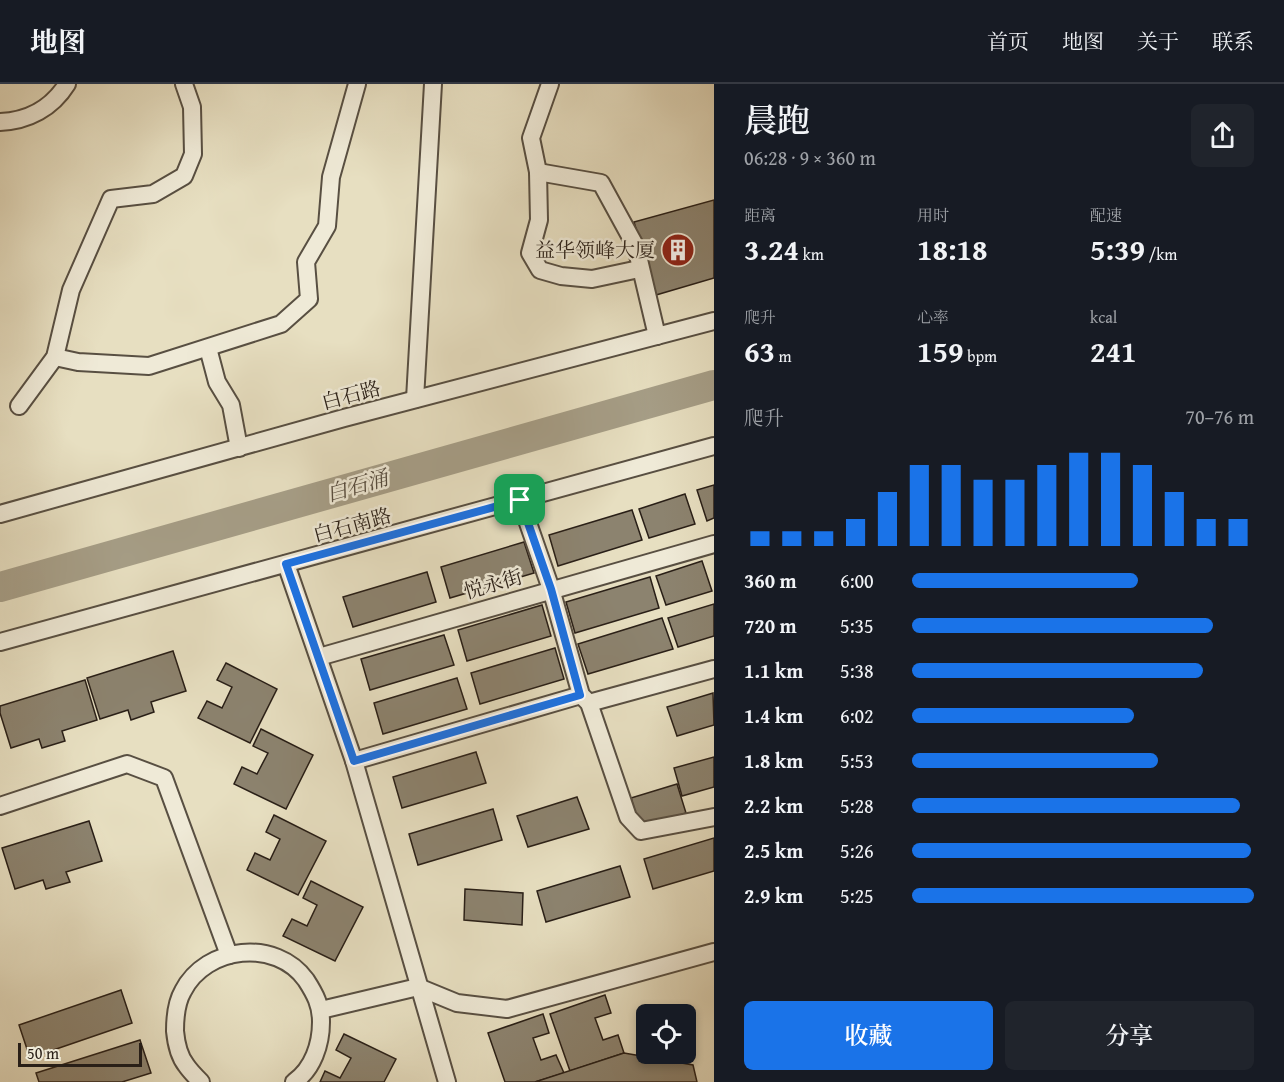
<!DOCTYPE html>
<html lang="zh">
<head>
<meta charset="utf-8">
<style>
  body { margin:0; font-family:"Gentium Book Plus","Noto Serif SC",serif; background:#20242c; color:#f1f3f6; height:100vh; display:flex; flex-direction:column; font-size:22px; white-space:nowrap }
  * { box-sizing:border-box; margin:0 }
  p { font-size:20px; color:#9ea1a6 }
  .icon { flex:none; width:33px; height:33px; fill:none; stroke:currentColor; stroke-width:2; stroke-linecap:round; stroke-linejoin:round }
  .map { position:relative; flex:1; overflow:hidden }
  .sheet { display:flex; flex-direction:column; background:#171b24; width:570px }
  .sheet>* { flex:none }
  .buttons { position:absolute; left:636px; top:920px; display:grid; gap:12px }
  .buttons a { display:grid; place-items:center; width:60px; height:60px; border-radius:9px; background:#171b24; box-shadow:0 3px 9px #0003; font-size:30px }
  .scale { position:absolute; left:18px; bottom:15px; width:124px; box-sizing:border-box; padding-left:6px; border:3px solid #291f17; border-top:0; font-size:16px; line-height:21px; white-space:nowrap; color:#291f17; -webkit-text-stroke:4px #efead7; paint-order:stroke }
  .pin { position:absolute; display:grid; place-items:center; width:51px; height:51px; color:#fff; margin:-26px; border-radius:12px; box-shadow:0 3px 9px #0006 }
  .round { display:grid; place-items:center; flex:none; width:63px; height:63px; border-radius:9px; background:#20242c }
  .summary { display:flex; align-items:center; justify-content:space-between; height:102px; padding:0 30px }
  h1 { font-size:33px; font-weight:600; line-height:45px }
  .metrics { display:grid; grid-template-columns:repeat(3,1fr); gap:9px; height:102px; padding:6px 30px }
  .metrics div { display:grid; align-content:center }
  .metrics b { font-size:30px; font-weight:600 }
  .metrics small { font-size:16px; font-weight:400 }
  .metrics p { font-size:16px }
  .chart { height:168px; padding:12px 30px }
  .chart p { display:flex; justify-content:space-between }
  .chart svg { width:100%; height:108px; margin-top:6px; stroke:#1a73e8; stroke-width:6 }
  .button { display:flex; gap:12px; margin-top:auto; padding:12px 30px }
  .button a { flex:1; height:69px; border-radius:9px; background:#1a73e8; color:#fff; font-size:24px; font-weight:600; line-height:69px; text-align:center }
  .button a+a { background:#20242c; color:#f1f3f6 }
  ul { padding:0 30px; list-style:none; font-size:20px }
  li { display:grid; grid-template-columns:96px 72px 1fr; align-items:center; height:45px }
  li i { height:15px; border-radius:8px; background:#1a73e8 }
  header { display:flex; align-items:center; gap:36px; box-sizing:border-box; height:84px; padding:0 30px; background:#171b24; border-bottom:2px solid #363941 }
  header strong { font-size:28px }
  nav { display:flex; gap:33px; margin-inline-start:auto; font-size:21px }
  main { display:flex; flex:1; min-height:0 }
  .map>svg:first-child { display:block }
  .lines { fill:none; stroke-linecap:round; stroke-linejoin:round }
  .river { stroke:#a69e87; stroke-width:30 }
  .building { fill:#8c836f; stroke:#291f17; stroke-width:1.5 }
  .minor-casing { stroke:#584f42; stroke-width:20 }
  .minor { stroke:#efead7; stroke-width:16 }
  .route-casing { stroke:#fff; stroke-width:12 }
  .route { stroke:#1a73e8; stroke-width:8 }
  .labels { text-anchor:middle; stroke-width:5; stroke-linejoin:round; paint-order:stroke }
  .poi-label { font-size:20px; fill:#291f17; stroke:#efead7; text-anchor:end }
  .street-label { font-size:20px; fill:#291f17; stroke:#efead7 }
  .water-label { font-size:21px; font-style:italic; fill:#554b3e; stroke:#efead7 }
</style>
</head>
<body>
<header>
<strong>地图</strong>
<nav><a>首页</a><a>地图</a><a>关于</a><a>联系</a></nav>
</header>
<main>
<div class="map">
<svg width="714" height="998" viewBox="0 0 714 998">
  <rect width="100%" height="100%" fill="#e7dfc1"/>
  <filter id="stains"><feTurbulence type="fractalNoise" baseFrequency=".00333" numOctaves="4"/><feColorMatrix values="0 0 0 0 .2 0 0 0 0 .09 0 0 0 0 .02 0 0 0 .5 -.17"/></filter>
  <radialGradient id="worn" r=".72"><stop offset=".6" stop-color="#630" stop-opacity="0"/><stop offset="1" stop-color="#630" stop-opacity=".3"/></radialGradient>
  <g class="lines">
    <path class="river" d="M0,503l714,-202"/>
  </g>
  <g class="building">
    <path d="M714,116v78l-58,17 -22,-73z"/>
    <path d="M714,401v33l-7,3 -10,-31z"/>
    <path d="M685,410l10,30 -46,14 -10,-29z"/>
    <path d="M632,426l10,30 -84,26 -9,-31z"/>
    <path d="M524,458l10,31 -84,25 -9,-31z"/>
    <path d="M702,477l10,30 -46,14 -10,-29z"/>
    <path d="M427,488l9,30 -83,25 -10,-30z"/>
    <path d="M650,493l9,31 -84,25 -9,-31z"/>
    <path d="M714,520v32l-36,11 -10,-29z"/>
    <path d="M542,521l9,31 -84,25 -9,-31z"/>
    <path d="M662,534l11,31 -85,25 -10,-30z"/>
    <path d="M444,551l10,30 -84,25 -9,-31z"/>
    <path d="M555,564l9,31 -84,25 -9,-31z"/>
    <path d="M173,567l13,40 -35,11 3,10 -23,8 -3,-10 -28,9 -13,-41z"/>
    <path d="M226,579l51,26 -27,54 -52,-25 9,-17 15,7 10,-21 -15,-7z"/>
    <path d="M457,594l10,31 -84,25 -9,-31z"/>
    <path d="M85,596l12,40 -35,11 3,10 -23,7 -3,-9 -28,9 -11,-35v-7z"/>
    <path d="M713,609l1,32 -37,11 -10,-29z"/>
    <path d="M261,645l52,26 -27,54 -52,-25 8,-17 15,7 11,-21 -15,-7z"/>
    <path d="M476,668l10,31 -84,25 -9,-31z"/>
    <path d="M714,673v30l-32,9 -8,-28z"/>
    <path d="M677,700l9,29 -46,15 -9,-30z"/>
    <path d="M577,713l12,32 -61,18 -11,-31z"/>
    <path d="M493,725l9,31 -84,25 -9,-31z"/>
    <path d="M274,731l52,26 -28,54 -51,-25 8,-17 15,7 10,-21 -14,-7z"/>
    <path d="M89,737l13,40 -36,11 4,10 -24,7 -3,-9 -28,9 -13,-41z"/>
    <path d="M714,754v33l-61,18 -9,-30z"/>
    <path d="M620,782l10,31 -84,25 -9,-31z"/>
    <path d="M311,797l52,26 -28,54 -52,-25 9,-17 15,7 10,-21 -14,-7z"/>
    <path d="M465,805l58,4 -1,32 -58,-5z"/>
    <path d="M121,906l11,33 -102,35 -11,-33z"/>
    <path d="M605,911l6,18 -16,5 8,22 15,-5 6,18 -54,18 -20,-57z"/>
    <path d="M543,930l6,19 -16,5 8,22 15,-5 8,18 -29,9h-30l-17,-49z"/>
    <path d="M344,950l52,25 -12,23h-64l5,-11 15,7 11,-20 -15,-8z"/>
    <path d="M140,956l11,33 -29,9h-83l-3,-9z"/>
    <path d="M624,969l69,12 4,17h-162z"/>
  </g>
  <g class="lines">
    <g class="minor-casing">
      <g id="minor">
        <path d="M550,0l-19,54 7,34 1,48 -9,33 10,17 21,6 31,3 47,-10"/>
        <path d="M0,38c28,-1 52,-14 67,-38"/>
        <path d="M538,88l63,11 35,64 21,89"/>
        <path d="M208,264l9,34 14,23 8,43"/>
        <path d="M55,273l23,5 71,4 132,-42 28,-25 -3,-37 21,-36 4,-49 26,-93"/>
        <path d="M415,315l18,-315"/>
        <path d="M19,322l36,-49 16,-67 40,-91 42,-5 31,-18 9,-22 -1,-47 -8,-23"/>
        <path d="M520,416l31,89 30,106 8,8 39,114 13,14 73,-14"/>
        <path d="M0,430l344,-96 370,-97"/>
        <path d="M286,480l68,197 93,321"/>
        <path d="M0,558l714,-196"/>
        <path d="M319,573l395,-113"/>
        <path d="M589,619l125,-34"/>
        <path d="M354,677l227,-66"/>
        <path d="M0,722l127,-42 37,14 65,177"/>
        <path d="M321,926l97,-23 39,16 50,6 207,-57"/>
        <path d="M201,998c-5,-5 -11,-11 -15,-17 -7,-9 -10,-23 -11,-34 0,-14 1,-28 8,-40 23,-45 93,-53 123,-11 9,14 15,25 15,42 0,22 -8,47 -27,60"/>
      </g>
    </g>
    <use href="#minor" class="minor"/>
  </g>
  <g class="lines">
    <g class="route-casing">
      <path id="route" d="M520,416l31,89 29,106 -226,66 -68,-197z"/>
    </g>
    <use href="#route" class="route"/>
  </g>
  <defs>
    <g id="building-disc" transform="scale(1.725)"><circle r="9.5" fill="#8f2418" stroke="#efead7"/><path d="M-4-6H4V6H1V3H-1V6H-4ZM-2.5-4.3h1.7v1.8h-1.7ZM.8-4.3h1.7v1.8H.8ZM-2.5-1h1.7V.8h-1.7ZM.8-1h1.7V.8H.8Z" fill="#fff"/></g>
  </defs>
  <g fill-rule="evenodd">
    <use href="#building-disc" x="678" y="166"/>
  </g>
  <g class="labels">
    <g class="poi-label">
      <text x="655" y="173">益华领峰大厦</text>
    </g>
    <g class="street-label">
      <text transform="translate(351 311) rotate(-15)" y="7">白石路</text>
      <text transform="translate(352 441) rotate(-15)" y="7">白石南路</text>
      <text transform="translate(493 500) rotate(-16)" y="7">悦永街</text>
    </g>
    <g class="water-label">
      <text transform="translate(357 402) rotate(-16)" y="7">白石涌</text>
    </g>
  </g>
  <rect width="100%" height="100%" filter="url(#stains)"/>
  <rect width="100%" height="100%" fill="url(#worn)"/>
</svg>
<div class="buttons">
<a><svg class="icon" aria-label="locate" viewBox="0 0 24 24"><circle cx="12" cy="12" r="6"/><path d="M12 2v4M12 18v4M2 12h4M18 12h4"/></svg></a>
</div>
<div class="scale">50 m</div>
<div class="pin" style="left:520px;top:416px;background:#1e9e55"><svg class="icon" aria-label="arrive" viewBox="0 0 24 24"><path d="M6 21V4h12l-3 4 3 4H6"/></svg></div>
</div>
<section class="sheet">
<div class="summary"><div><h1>晨跑</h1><p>06:28 · 9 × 360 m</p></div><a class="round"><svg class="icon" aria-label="share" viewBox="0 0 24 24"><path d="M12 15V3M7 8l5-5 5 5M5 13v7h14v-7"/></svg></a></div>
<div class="metrics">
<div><p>距离</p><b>3.24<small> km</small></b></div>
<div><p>用时</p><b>18:18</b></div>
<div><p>配速</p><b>5:39<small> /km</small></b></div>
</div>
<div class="metrics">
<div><p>爬升</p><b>63<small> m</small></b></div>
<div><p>心率</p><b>159<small> bpm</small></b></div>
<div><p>kcal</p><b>241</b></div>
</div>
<div class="chart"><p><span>爬升</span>70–76 m</p>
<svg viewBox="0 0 160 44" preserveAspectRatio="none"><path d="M5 44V38M15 44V38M25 44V38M35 44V33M45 44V22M55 44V11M65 44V11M75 44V17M85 44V17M95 44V11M105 44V6M115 44V6M125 44V11M135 44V22M145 44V33M155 44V33"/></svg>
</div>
<ul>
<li><b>360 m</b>6:00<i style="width:66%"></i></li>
<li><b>720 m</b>5:35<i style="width:88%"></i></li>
<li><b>1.1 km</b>5:38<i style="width:85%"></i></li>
<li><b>1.4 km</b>6:02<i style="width:65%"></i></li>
<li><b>1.8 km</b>5:53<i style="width:72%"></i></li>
<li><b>2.2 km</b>5:28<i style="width:96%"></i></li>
<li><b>2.5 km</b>5:26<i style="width:99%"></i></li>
<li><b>2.9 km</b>5:25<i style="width:100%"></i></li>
</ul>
<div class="button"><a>收藏</a><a>分享</a></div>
</section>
</main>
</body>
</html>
